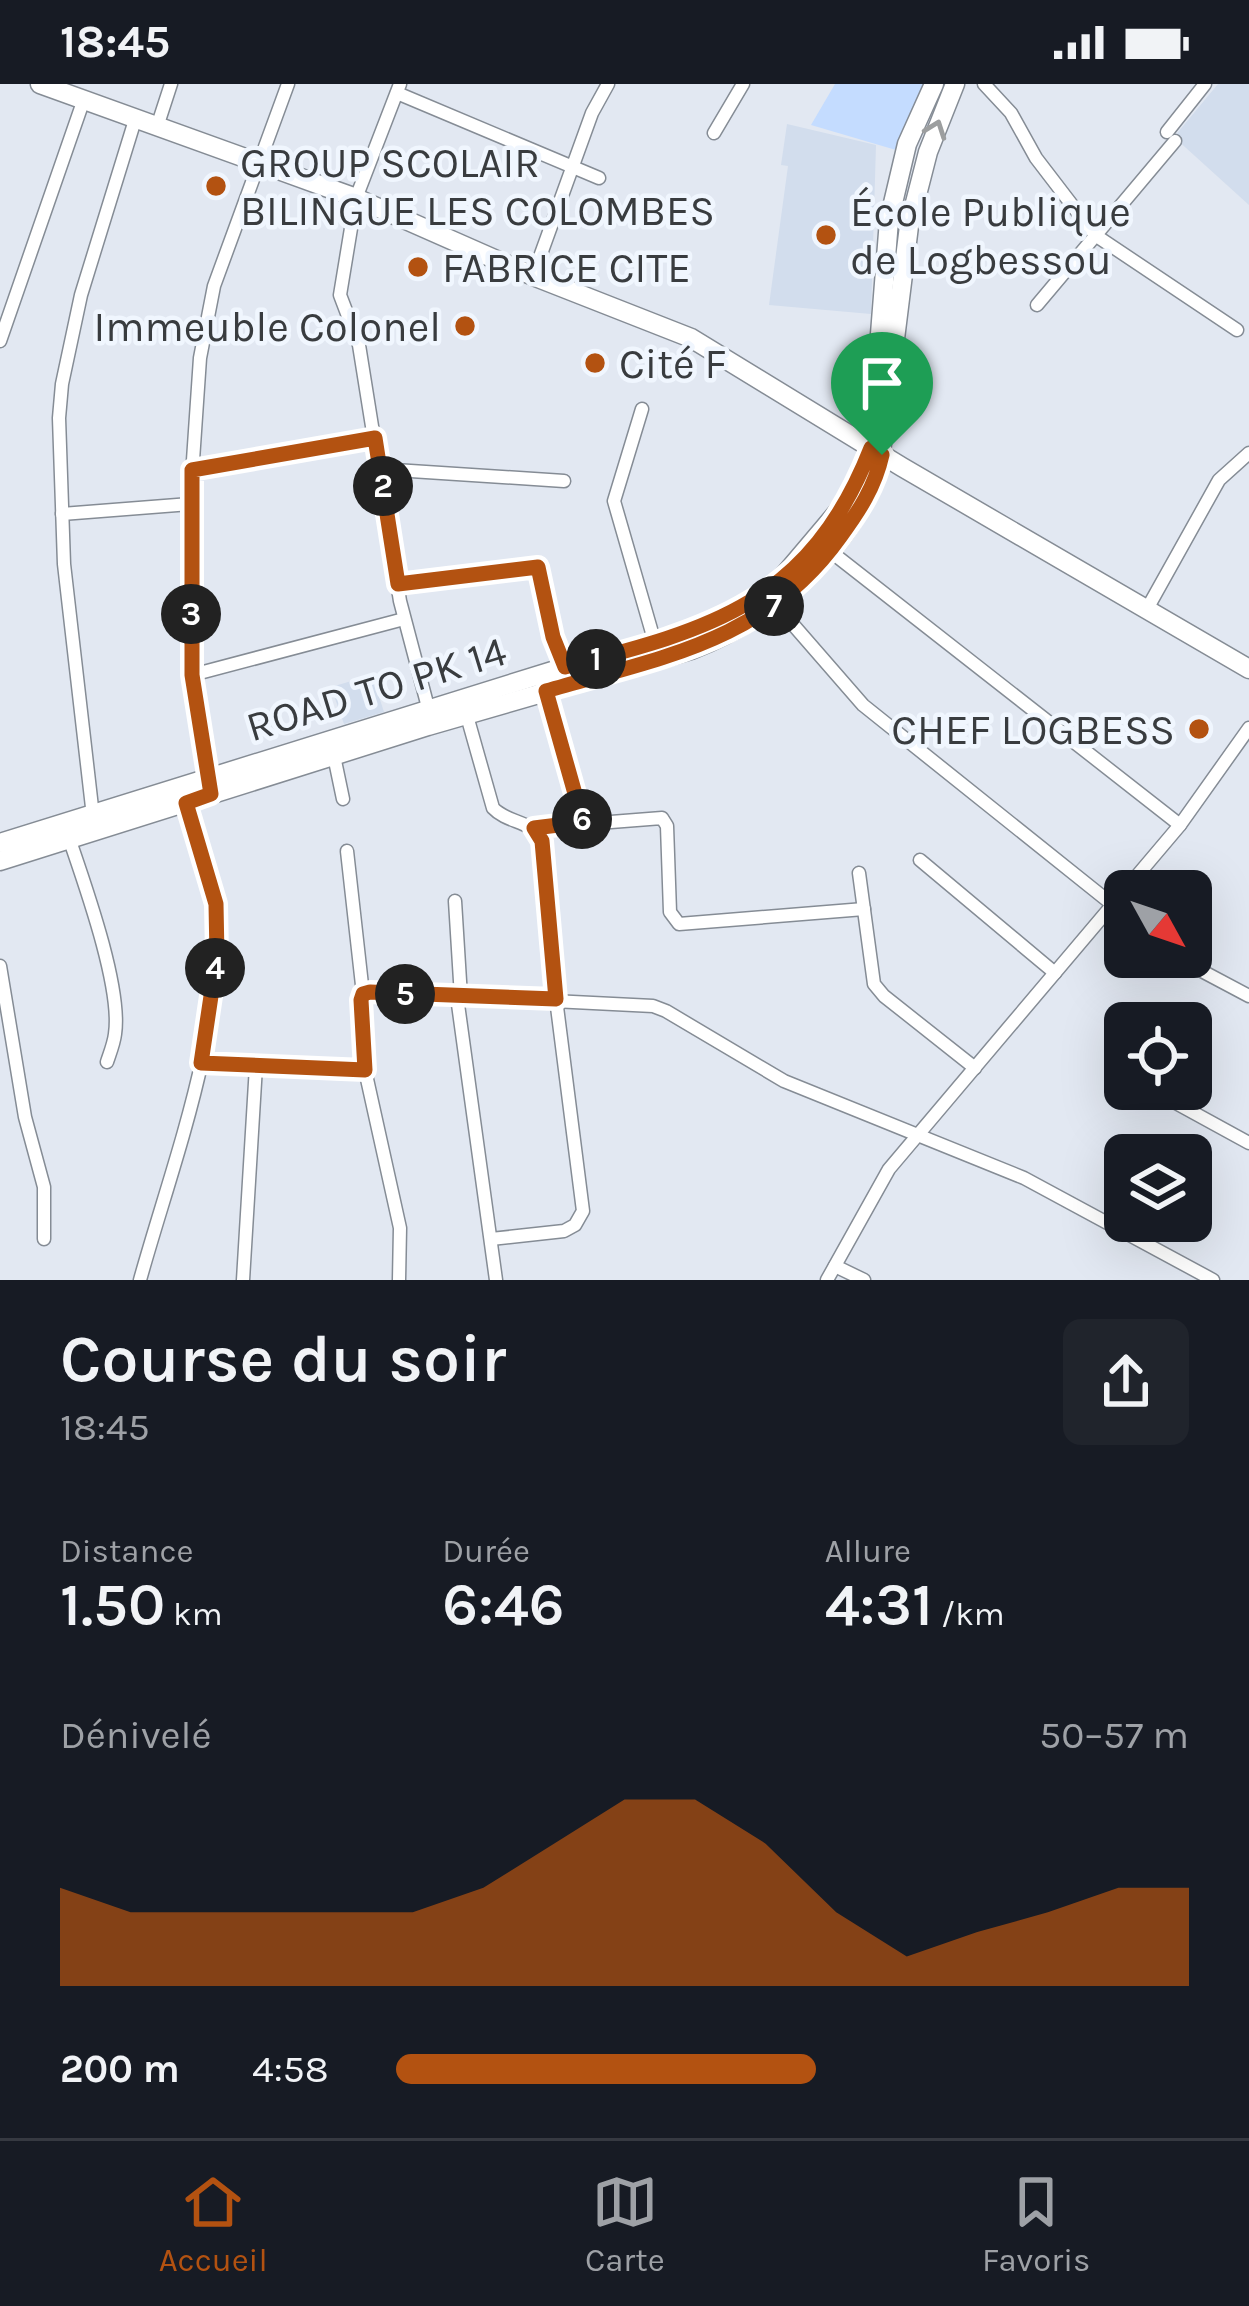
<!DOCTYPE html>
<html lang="fr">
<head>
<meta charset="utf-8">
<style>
  body { margin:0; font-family:Karla,sans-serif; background:#20242c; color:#f1f3f6; height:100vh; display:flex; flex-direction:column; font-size:45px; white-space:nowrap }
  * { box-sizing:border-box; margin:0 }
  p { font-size:39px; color:#9ea1a6 }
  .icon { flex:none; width:66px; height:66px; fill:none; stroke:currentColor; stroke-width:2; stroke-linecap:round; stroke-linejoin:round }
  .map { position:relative; height:1196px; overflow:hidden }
  .panel { display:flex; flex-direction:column; background:#171b24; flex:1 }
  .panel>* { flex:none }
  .needle { width:78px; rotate:130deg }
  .buttons { position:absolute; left:1104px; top:786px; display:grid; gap:24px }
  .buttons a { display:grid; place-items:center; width:108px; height:108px; border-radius:18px; background:#171b24; box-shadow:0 12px 48px #0002; font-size:60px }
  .pin { position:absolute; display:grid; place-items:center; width:102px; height:102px; color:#fff; margin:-123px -51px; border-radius:50% 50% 50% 0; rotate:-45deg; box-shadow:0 0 12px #0007 }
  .pin .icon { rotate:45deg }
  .km { position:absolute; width:60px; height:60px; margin:-30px; border-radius:50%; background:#222; color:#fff; font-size:33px; line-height:60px; text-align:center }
  .round { display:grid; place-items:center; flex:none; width:126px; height:126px; border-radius:18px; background:#20242c }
  .head { display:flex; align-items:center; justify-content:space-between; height:204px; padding:0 60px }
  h1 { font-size:66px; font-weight:600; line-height:90px }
  .metrics { display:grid; grid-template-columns:repeat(3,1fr); gap:18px; height:204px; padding:12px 60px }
  .metrics div { display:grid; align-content:center }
  .metrics b { font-size:60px; font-weight:600 }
  .metrics small { font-size:33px; font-weight:400 }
  .metrics p { font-size:33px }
  .chart { height:336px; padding:24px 60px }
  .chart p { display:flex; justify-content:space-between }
  .chart svg { width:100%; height:216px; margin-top:12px; fill:#b35211; opacity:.7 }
  ul { padding:0 60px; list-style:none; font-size:39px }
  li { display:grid; grid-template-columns:192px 144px 1fr; align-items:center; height:90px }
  li i { height:30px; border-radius:15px; background:#b35211 }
  .status { display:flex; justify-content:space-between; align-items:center; height:84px; padding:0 60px; background:#171b24; direction:ltr }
  .status svg { height:33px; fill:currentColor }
  .dock { display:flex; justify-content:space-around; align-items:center; height:168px; border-top:3px solid #363941; background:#171b24; font-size:33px; color:#9ea1a6 }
  .dock a { display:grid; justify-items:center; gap:6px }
  .dock .current { color:#b35211 }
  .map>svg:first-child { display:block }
  .built { fill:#d2dded }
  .green { fill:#c4dcff }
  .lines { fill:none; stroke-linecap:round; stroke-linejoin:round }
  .minor-casing { stroke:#858c95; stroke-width:15 }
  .secondary-casing { stroke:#858c95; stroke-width:21 }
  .minor { stroke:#fff; stroke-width:12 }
  .secondary { stroke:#fff; stroke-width:18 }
  .oneway { stroke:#9c9e9f }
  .route-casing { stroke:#fff; stroke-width:24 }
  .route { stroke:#b35211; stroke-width:15 }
  .poi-dot { fill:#b35211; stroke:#f0f6fe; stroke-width:4.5 }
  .labels { text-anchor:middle; stroke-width:9; stroke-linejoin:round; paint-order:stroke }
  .poi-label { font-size:42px; fill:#393c3f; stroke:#f0f6fe; text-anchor:start }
  .street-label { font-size:42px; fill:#393c3f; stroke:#f0f6fe }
</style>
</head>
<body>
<div class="status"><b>18:45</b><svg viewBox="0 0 49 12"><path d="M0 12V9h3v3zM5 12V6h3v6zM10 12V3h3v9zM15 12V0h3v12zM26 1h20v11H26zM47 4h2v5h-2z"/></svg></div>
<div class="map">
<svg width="1249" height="1196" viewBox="0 0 1249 1196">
  <rect width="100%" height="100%" fill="#e2e8f2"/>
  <g class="built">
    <path d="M1218,0h31v121l-75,-68z"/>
    <path d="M787,40l89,21 -5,169 -102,-9 19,-139 -7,-1z"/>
    <path d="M372,591l12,37 -40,12 -13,-37z"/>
  </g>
  <path class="green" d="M835,0h88l-27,66 -85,-25z"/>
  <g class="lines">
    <g class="minor-casing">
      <g id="minor">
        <path d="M400,0l-44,114 -16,97 19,50 41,256 29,110"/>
        <path d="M984,0l27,29 25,45 59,77 142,95"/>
        <path d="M397,9l202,85"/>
        <path d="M157,43l14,-43"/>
        <path d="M1167,48l38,-48"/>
        <path d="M714,49l29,-49"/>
        <path d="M533,192l59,-163 16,-29"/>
        <path d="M1037,221l138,-164"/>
        <path d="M0,257l84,-242"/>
        <path d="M642,325l-28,92 41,142"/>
        <path d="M380,385l184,12"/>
        <path d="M192,386l183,-32"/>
        <path d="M62,430l128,-10"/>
        <path d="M830,467l350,274"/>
        <path d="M398,500l140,-17 15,70 12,30"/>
        <path d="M776,521l87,100 250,200"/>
        <path d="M1147,525l72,-129 30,-27"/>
        <path d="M192,591l212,-56"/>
        <path d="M546,607l37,131"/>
        <path d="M467,632l26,92c15,16 40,12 49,33l14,158 27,212 -8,14 -11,6 -73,8"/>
        <path d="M334,672l9,43"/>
        <path d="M209,697l-17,-106 -2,-171 10,-146 14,-72 74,-202"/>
        <path d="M93,732l-29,-252 -5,-146 3,-34 19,-89 54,-175"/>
        <path d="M534,744l128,-10 5,8 3,86 9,12 185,-15"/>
        <path d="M69,754c16,47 53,150 46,196 -1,9 -5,19 -8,28"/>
        <path d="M347,767l16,143"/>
        <path d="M920,776l135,113"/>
        <path d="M859,789l15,111 10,12 91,72"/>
        <path d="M455,817l6,96"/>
        <path d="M1183,877l66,35"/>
        <path d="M0,882l25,151 19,70v52"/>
        <path d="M457,913l39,283"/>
        <path d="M201,979l164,7"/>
        <path d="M1154,1007l95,52"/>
        <path d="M835,1182l29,14"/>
        <path d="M140,1196c32,-115 85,-250 76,-370 -2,-35 -20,-74 -30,-107"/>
        <path d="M243,1196l13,-214"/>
        <path d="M399,1196l1,-52 -35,-158 -4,-70 8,-8 284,14 13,5 118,70 240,97 189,102"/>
        <path d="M827,1196l62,-111 291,-344 69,-97"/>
      </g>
    </g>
    <g class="secondary-casing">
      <g id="secondary">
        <path d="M40,0l316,114 177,78 158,62 211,129 347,202"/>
        <path d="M0,759l565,-176 120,-33 84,-41 77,-91 25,-54 18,-228 18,-76 27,-60"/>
        <path d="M0,777l428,-135 263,-76c84,-33 155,-95 188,-182l30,-242 19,-74 27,-68"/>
      </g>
    </g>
    <use href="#minor" class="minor"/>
    <use href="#secondary" class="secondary"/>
  </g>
  <defs><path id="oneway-chevron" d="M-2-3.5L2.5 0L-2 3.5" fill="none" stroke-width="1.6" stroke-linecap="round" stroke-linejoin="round" transform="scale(3)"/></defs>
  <use class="oneway" href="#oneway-chevron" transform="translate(936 45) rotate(-70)"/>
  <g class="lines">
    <g class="route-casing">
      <path id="route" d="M375,354l23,146 140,-17 15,70 12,30c147,-38 245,-64 306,-219l11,7c-7,32 -23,56 -42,82 -75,105 -178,120 -294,154l37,131 -49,6 8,13 14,158 -186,-7 -7,2 -2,6 4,70 -164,-7 16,-107 -1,-52 -30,-101 25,-9 -19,-119v-205z"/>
    </g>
    <use href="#route" class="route"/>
  </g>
  <g class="poi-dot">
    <circle cx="216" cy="102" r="12"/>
    <circle cx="826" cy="151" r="12"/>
    <circle cx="418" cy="183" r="12"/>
    <circle cx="465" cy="242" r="12"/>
    <circle cx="595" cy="279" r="12"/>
    <circle cx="1199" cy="645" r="12"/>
  </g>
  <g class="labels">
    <g class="poi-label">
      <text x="240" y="93">GROUP SCOLAIR<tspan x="240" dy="48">BILINGUE LES COLOMBES</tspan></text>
      <text x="850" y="142">École Publique<tspan x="850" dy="48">de Logbessou</tspan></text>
      <text x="442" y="198">FABRICE CITE</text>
      <text x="441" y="257" text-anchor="end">Immeuble Colonel</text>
      <text x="619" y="294">Cité F</text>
      <text x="1175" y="660" text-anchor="end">CHEF LOGBESS</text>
    </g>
    <g class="street-label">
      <text transform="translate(376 604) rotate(-17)" y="15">ROAD TO PK 14</text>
    </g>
  </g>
</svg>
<div class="buttons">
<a><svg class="needle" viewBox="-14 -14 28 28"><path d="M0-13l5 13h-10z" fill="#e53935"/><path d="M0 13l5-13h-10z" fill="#9ea1a6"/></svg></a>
<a><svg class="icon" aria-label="locate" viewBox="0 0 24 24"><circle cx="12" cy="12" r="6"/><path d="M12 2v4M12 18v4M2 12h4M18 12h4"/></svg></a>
<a><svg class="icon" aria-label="layers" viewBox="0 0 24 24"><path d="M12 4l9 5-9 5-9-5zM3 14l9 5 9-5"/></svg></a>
</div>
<div class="pin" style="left:882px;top:371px;background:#1e9e55"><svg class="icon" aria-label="arrive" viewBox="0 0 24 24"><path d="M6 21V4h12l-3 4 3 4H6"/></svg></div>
<b class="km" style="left:596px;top:575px">1</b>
<b class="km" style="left:383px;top:402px">2</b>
<b class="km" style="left:191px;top:530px">3</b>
<b class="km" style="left:215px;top:884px">4</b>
<b class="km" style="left:405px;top:910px">5</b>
<b class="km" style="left:582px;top:735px">6</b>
<b class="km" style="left:774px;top:522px">7</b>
</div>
<section class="panel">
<div class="head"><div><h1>Course du soir</h1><p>18:45</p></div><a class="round"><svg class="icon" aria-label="share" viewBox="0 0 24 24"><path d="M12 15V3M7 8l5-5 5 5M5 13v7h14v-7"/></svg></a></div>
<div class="metrics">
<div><p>Distance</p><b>1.50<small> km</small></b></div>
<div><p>Durée</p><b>6:46</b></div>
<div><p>Allure</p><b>4:31<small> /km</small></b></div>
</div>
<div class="chart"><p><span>Dénivelé</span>50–57 m</p>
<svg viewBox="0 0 160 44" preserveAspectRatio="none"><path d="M0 44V24L10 29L20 29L30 29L40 29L50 29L60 24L70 15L80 6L90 6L100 15L110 29L120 38L130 33L140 29L150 24L160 24V44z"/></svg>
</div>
<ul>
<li><b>200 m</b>4:58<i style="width:53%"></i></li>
</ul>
</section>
<nav class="dock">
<a class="current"><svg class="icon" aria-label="home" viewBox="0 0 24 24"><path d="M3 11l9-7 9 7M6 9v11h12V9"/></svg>Accueil</a>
<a><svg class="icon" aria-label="map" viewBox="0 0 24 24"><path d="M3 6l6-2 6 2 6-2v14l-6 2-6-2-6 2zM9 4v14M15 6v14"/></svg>Carte</a>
<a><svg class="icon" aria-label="saved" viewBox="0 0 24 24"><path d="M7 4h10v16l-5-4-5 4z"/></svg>Favoris</a>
</nav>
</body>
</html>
